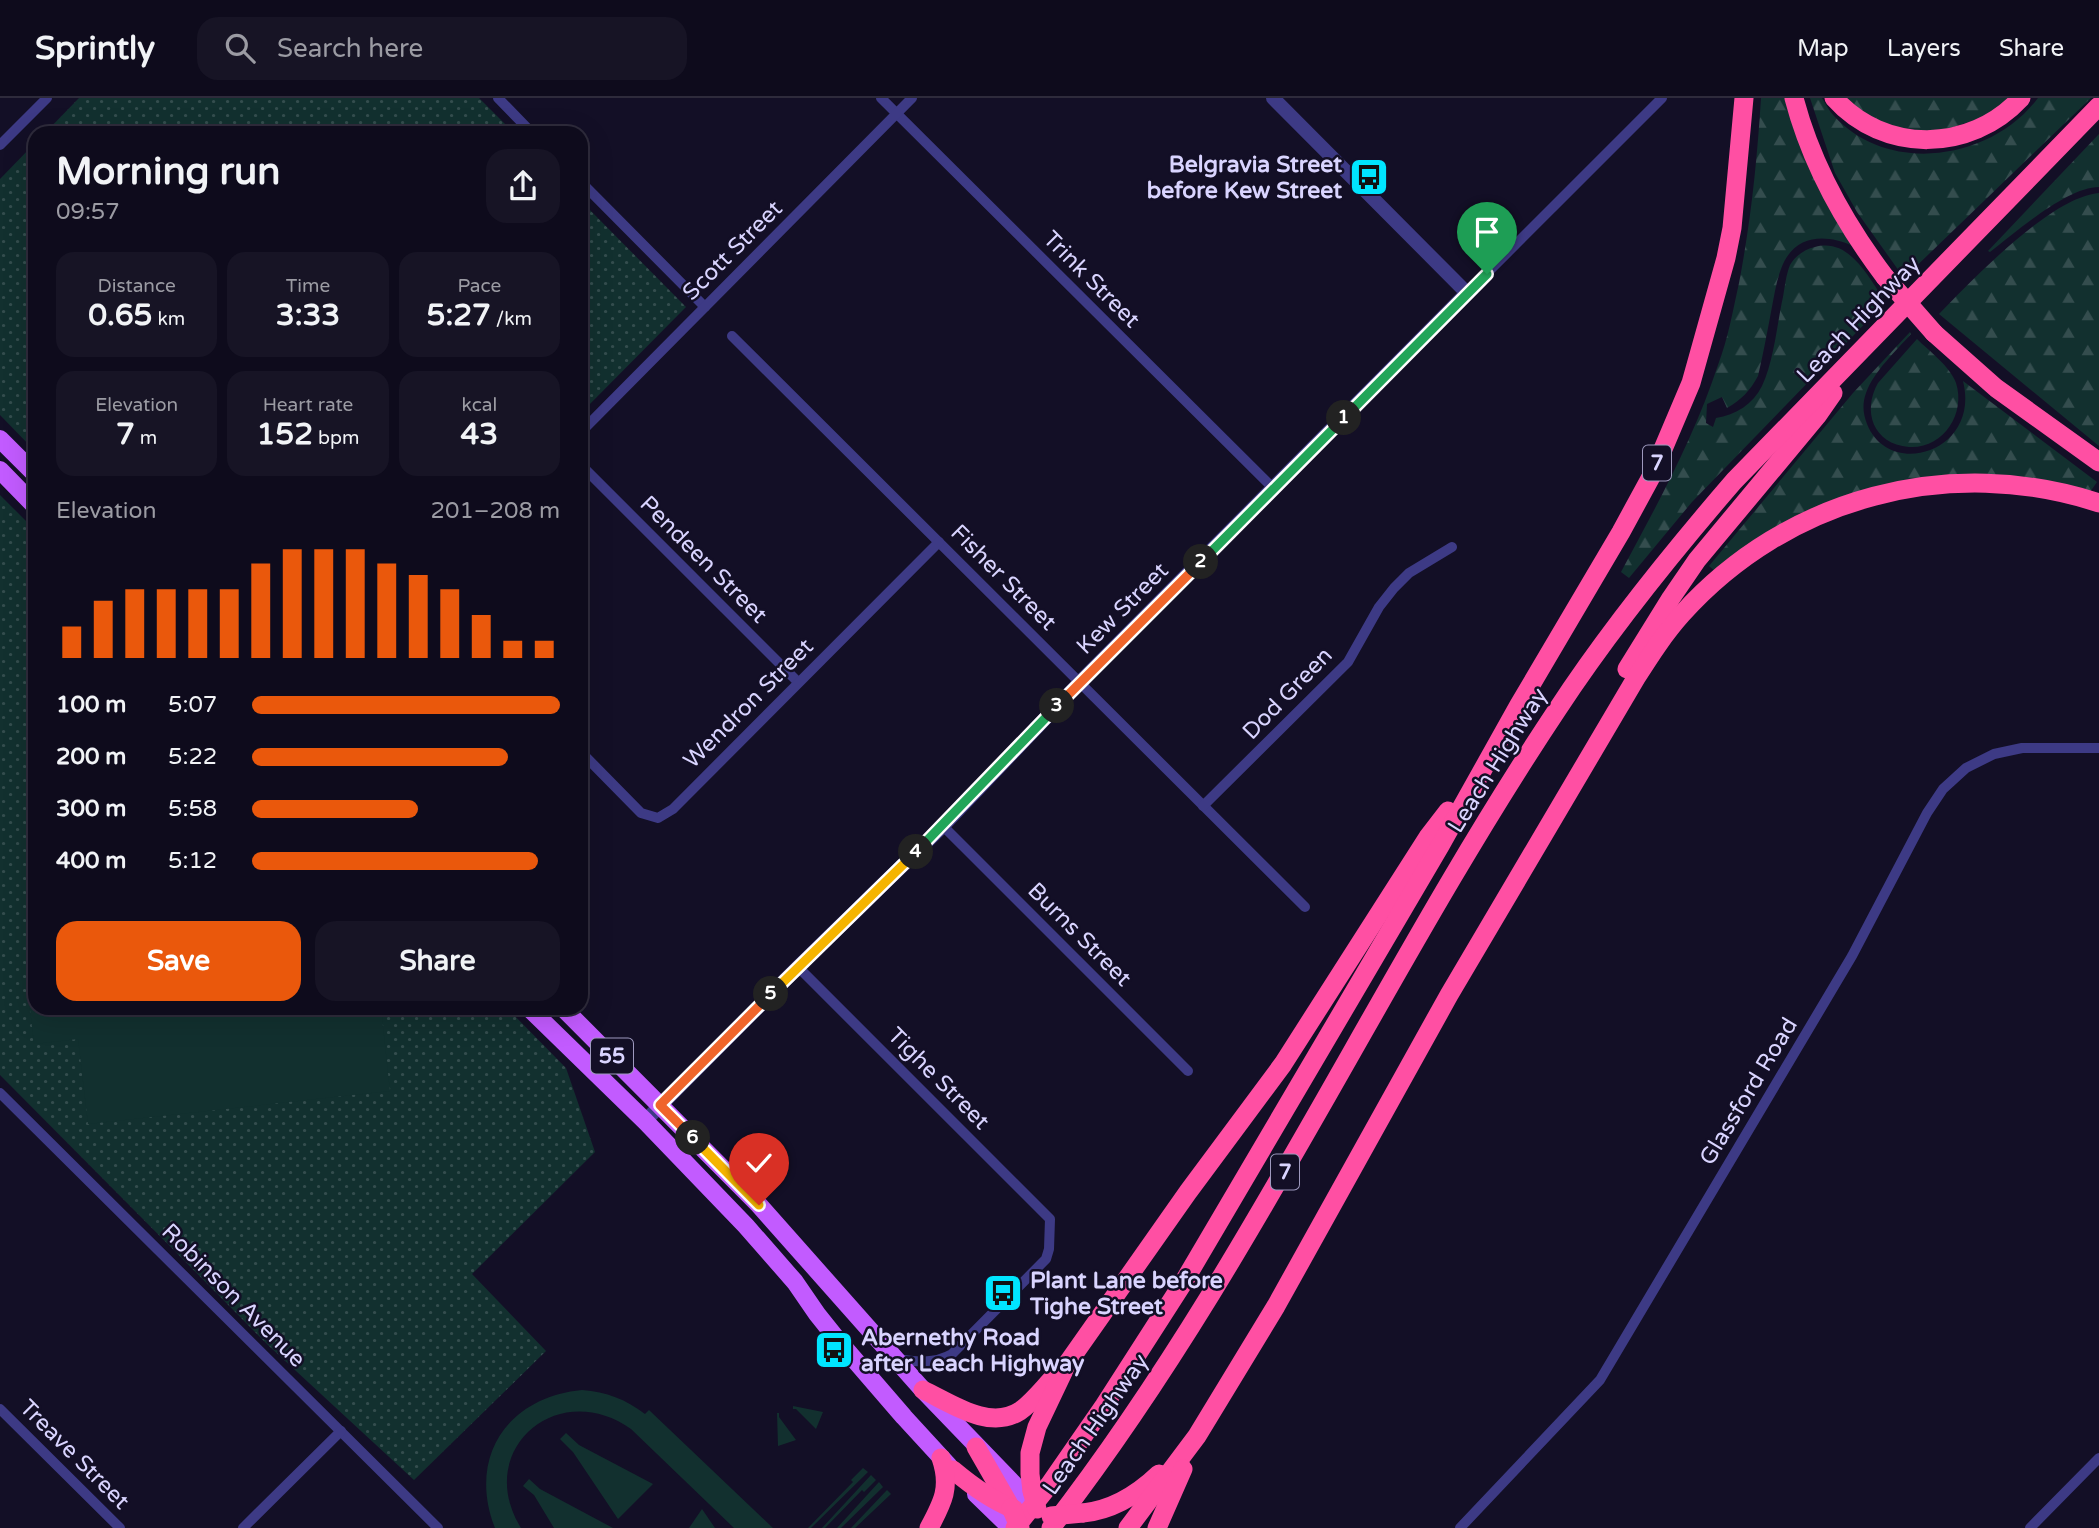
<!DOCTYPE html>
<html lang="en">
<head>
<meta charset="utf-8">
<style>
  body { margin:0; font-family:"Varela Round",sans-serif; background:#171425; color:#f1f3f6; height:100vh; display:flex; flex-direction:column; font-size:26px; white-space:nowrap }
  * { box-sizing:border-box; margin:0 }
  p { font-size:23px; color:#9b9ba3 }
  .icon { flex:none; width:38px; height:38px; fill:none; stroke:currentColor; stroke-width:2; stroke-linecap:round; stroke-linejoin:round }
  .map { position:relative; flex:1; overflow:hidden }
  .side { position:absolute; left:28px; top:28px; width:560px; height:889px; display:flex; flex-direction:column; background:#0e0b1c; border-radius:21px; box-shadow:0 7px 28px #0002,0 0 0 2px #2e2b3b }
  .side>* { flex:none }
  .pin { position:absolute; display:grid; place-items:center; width:60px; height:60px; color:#fff; margin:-72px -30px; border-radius:50% 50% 50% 0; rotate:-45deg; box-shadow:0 0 7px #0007 }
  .pin .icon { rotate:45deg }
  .km { position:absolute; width:35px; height:35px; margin:-18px; border-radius:50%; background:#222; color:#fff; font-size:19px; line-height:35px; text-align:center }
  .round { display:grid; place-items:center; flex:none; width:74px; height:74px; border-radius:21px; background:#171425 }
  .headline { display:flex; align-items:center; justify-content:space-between; height:119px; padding:0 28px }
  h1 { font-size:38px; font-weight:800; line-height:52px }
  .figures { display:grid; grid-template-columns:repeat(3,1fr); gap:10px; height:119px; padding:7px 28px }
  .figures div { display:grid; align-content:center; border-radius:18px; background:#171425; text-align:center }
  .figures b { font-size:30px; font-weight:800 }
  .figures small { font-size:19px; font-weight:400 }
  .figures p { font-size:19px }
  .chart { height:196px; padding:14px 28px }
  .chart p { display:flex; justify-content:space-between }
  .chart svg { width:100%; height:126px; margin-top:7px; stroke:#ea580c; stroke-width:6 }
  .cta { display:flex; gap:14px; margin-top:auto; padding:14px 28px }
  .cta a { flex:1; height:80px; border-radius:21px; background:#ea580c; color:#fff; font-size:28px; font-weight:800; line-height:80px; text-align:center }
  .cta a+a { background:#171425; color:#f1f3f6 }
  ul { padding:0 28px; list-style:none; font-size:23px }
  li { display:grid; grid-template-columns:112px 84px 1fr; align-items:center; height:52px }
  li i { height:18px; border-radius:9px; background:#ea580c }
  header { display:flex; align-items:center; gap:42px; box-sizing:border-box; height:98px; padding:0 35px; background:#0e0b1c; border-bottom:2px solid #2e2b3b }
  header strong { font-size:33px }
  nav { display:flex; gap:38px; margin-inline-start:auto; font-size:24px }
  .search { width:490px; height:63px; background:#171425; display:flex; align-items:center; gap:18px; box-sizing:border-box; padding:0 24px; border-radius:21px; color:#9b9ba3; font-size:26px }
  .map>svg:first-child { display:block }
  .forest { fill:url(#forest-firs) }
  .park { fill:url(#park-dots) }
  .pitch { fill:#12302f }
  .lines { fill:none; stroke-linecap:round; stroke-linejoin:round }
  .minor { stroke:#3d3a85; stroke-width:10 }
  .tertiary { stroke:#3d3a85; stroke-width:14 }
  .primary { stroke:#c25bff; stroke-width:18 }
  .motorway { stroke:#ff4fa3; stroke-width:19 }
  .motorway-bridge { stroke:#ff4fa3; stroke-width:19 }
  .split-1-casing { stroke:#fff; stroke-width:14 }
  .split-2-casing { stroke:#fff; stroke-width:14 }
  .split-3-casing { stroke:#fff; stroke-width:14 }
  .split-4-casing { stroke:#fff; stroke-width:14 }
  .split-5-casing { stroke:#fff; stroke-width:14 }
  .split-6-casing { stroke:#fff; stroke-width:14 }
  .split-7-casing { stroke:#fff; stroke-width:14 }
  .split-1 { stroke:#22a559; stroke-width:9 }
  .split-2 { stroke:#22a559; stroke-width:9 }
  .split-3 { stroke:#f0652b; stroke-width:9 }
  .split-4 { stroke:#22a559; stroke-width:9 }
  .split-5 { stroke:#f5b400; stroke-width:9 }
  .split-6 { stroke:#f0652b; stroke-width:9 }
  .split-7 { stroke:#f5b400; stroke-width:9 }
  .labels { text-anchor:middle; stroke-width:5; stroke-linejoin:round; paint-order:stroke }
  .shield { fill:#130f26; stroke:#9e99be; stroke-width:2 }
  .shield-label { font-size:21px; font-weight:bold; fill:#d9d4ff }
  .poi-label { font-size:23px; font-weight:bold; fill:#d9d4ff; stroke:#130f26; text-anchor:start }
  .street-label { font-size:23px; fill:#d9d4ff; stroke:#130f26 }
</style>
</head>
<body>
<header>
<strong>Sprintly</strong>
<div class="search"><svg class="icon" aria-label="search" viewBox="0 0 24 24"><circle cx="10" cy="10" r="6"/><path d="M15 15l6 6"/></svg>Search here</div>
<nav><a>Map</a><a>Layers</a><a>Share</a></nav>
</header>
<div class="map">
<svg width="2099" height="1430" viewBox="0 0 2099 1430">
  <defs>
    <pattern id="forest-firs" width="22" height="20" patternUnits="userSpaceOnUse" patternTransform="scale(1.75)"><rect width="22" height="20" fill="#12302f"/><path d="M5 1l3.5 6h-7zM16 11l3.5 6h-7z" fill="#344d4e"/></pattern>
    <pattern id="park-dots" width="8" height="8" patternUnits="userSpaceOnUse" patternTransform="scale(1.75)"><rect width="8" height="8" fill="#12302f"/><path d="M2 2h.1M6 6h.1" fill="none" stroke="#344d4e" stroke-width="1.8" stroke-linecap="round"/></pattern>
  </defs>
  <rect width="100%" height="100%" fill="#130f26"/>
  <g class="forest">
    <path d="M1761,0h26l66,148c-29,-13 -60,-11 -72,23 -5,13 -7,28 -10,43 -4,21 -8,43 -13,64 -8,15 -17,24 -31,32l-5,-11 -15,7 -1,19 7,4 3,-9c20,-3 37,-14 46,-32 12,-25 15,-62 21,-89 2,-11 3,-22 7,-32 5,-9 15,-16 25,-18 34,-9 52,28 68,51v7l-191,197 -63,76 -8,-6c36,-67 73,-134 97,-207 10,-26 15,-55 21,-82 12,-63 18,-121 22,-185z"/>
    <path d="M1810,0h12c4,6 7,13 12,18 55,60 158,44 204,-18h53l-187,180 -47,-66 -22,-39z"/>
    <path d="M1844,0h166l-23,18 -52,17 -57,-9z"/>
    <path d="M2099,36v53c-32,0 -83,45 -109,65l-2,-1z"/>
    <path d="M2099,95v253l-160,-132c33,-34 112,-117 160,-121z"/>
    <path d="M1910,234l1,2c-15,17 -37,37 -45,59 -4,11 -3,21 1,31 22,56 114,28 96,-43l134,101 -7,10 -169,-13 -206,92 -6,-5 144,-173z"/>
    <path d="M1917,241c12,12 33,27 39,44 10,31 -13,66 -47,64 -36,-3 -47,-36 -31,-64z"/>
  </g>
  <g class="park">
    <path d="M79,0h400l35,35h-469z"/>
    <path d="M35,45v308l-35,-36v-236z"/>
    <path d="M581,103l105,106 -105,106z"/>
    <path d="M0,397l35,35v478h472l59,60 29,84 -123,122 74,77 -132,129 -145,-134 -269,-271z"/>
  </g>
  <g class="pitch">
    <path d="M35,876v34h346l9,83 -302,33 -10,-85 -44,5 -8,-69z"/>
    <path d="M582,1292c25,2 43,9 63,24l4,-4 124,118h-39l-103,-99c-74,-52 -158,22 -110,99h-26c-28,-71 13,-131 87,-138z"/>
    <path d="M793,1308l30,6 -7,17 -20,-20h-3z"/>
    <path d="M777,1315h2v4l17,23 -18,6z"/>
    <path d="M566,1335l13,12 74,39 -35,35 -45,-67 -13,-13z"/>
    <path d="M863,1370l5,4 -57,56h-3l45,-46 -2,-2z"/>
    <path d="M871,1377l5,5 -12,12 -2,-2 -37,38h-3z"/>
    <path d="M529,1381l11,10 73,39h-59l-20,-33 -11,-9z"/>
    <path d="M879,1384l4,5 -42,41h-4z"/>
    <path d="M887,1392l4,4 -36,34h-4z"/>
    <path d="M702,1411l13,19h-26z"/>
  </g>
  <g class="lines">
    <g class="minor">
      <path d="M498,0l34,35"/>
      <path d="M881,0l393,391"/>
      <path d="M0,47l47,-47"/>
      <path d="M581,84l124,125"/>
      <path d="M1467,195l195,-195"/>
      <path d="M732,238l573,571"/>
      <path d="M581,334l331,-334"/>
      <path d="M581,367l217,217"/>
      <path d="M581,654l60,61 17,5 15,-9 266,-267"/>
      <path d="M1203,708l145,-144 31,-55 15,-19 15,-15 43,-26"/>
      <path d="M943,728l245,245"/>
      <path d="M798,869l252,252 -1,30 -3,10 -94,95c-18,10 -36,8 -56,5"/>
      <path d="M0,995l438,435"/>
      <path d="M0,1311l120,119"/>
      <path d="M243,1430l98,-97"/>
      <path d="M1460,1430l140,-148 252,-424 75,-143 16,-24 23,-21 28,-14 28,-6h77"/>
      <path d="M2030,1430l69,-70"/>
    </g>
    <path class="tertiary" d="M645,1023l153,-154 145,-141 137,-144 387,-389 -194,-195"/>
    <g class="primary">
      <path d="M0,341l35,35"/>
      <path d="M0,372l35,36"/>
      <path d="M529,910l116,113 101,105 49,56 22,32 24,30 63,73 45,49"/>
      <path d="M563,910l196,197 164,185 108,112"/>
      <path d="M976,1396l35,34"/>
    </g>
    <g class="motorway">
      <path d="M1794,0c17,65 51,126 91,179"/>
      <path d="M1834,0c50,56 136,55 187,0"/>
      <path d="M1934,235l62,55 103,74"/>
      <path d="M1627,571l44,-71 26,-38 120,-144 16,-23"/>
      <path d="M923,1292c28,13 66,41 97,21 13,-9 24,-24 35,-35"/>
      <path d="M976,1349l35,61"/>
      <path d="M953,1372c19,16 38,30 61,39"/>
      <path d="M1032,1393l-2,-17v-21l7,-26 30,-63 121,-172 95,-128 145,-227 20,-26"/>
      <path d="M1083,1415c30,-3 55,-19 76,-39"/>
      <path d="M929,1430c14,-26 22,-41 12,-70"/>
      <path d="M1015,1430l35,-44 54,-78 79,-123 257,-437 79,-141 102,-173 31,-57 39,-92 35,-125 6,-30 12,-130"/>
      <path d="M1051,1430c197,-254 328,-551 506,-818 53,-81 114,-156 177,-229l365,-375"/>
      <path d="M1128,1430l69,-92 79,-130 173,-311 187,-317c14,-22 28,-44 46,-64 105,-117 268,-160 417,-111"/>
      <path d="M1157,1430l26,-59"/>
    </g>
    <g class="motorway-bridge">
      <path d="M1885,179l49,56"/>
      <path d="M1032,1393l5,18"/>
      <path d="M1011,1410l9,20"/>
      <path d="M1051,1418l32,-3"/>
    </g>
  </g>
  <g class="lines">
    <g class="split-1-casing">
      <path id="split-1" d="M1344,320l143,-144"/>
    </g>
    <g class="split-2-casing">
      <path id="split-2" d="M1201,464l143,-144"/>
    </g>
    <g class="split-3-casing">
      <path id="split-3" d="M1057,608l144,-144"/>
    </g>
    <g class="split-4-casing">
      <path id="split-4" d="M916,754l141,-146"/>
    </g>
    <g class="split-5-casing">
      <path id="split-5" d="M771,896l145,-142"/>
    </g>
    <g class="split-6-casing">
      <path id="split-6" d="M693,1040l-33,-33 111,-111"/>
    </g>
    <g class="split-7-casing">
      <path id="split-7" d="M693,1040l66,67"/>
    </g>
    <use href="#split-1" class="split-1"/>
    <use href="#split-2" class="split-2"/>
    <use href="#split-3" class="split-3"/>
    <use href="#split-4" class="split-4"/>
    <use href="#split-5" class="split-5"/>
    <use href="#split-6" class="split-6"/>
    <use href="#split-7" class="split-7"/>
  </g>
  <defs>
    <g id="bus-square" transform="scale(2.0125)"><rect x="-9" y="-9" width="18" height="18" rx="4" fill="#00e5ff" stroke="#130f26"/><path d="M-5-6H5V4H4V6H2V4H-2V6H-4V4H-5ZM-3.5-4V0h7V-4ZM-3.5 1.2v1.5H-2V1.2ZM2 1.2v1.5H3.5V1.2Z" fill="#111"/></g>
  </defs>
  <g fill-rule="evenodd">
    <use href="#bus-square" x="1369" y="79"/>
    <use href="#bus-square" x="1003" y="1195"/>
    <use href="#bus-square" x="834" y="1252"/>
  </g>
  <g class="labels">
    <g class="shield">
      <rect x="1643" y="347.5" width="28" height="35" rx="5"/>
      <rect x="591" y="940.5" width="42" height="35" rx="5"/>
      <rect x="1271" y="1056.5" width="28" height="35" rx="5"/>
    </g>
    <g class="shield-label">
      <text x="1657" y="372">7</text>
      <text x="612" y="965">55</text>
      <text x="1285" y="1081">7</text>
    </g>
    <g class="poi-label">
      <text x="1342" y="74" text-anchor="end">Belgravia Street<tspan x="1342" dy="26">before Kew Street</tspan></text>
      <text x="1030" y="1190">Plant Lane before<tspan x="1030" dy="26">Tighe Street</tspan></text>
      <text x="861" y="1247">Abernethy Road<tspan x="861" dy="26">after Leach Highway</tspan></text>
    </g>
    <g class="street-label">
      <text transform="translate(732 152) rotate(-45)" y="8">Scott Street</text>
      <text transform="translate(1092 181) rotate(45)" y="8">Trink Street</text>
      <text transform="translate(1858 221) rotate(-46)" y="8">Leach Highway</text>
      <text transform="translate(704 461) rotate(45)" y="8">Pendeen Street</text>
      <text transform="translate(1004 479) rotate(45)" y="8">Fisher Street</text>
      <text transform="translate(1122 510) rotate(-45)" y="8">Kew Street</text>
      <text transform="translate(1287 595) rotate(-46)" y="8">Dod Green</text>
      <text transform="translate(748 605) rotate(-45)" y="8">Wendron Street</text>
      <text transform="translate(1497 662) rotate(-58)" y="8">Leach Highway</text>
      <text transform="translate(1080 836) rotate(45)" y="8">Burns Street</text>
      <text transform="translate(939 980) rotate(45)" y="8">Tighe Street</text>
      <text transform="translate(1748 993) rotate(-59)" y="8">Glassford Road</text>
      <text transform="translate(234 1197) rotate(45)" y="8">Robinson Avenue</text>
      <text transform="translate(1095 1326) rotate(-55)" y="8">Leach Highway</text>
      <text transform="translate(75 1356) rotate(45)" y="8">Treave Street</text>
    </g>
  </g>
</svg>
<div class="pin" style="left:1487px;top:176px;background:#1e9e55"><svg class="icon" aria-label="arrive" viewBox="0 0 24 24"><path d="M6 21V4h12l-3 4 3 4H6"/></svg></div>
<div class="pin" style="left:759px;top:1107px;background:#d93025"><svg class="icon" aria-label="check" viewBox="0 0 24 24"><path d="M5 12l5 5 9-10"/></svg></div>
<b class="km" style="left:1344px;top:320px">1</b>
<b class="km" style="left:1201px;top:464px">2</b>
<b class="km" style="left:1057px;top:608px">3</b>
<b class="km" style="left:916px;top:754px">4</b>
<b class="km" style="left:771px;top:896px">5</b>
<b class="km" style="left:693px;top:1040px">6</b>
<section class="side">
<div class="headline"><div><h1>Morning run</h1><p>09:57</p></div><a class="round"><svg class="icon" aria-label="share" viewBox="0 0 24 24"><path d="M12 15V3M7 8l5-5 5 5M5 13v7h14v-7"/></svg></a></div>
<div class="figures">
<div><p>Distance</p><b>0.65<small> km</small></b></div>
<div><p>Time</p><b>3:33</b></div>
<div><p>Pace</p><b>5:27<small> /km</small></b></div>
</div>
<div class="figures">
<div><p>Elevation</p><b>7<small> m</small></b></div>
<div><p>Heart rate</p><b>152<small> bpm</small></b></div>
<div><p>kcal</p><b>43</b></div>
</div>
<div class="chart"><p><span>Elevation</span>201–208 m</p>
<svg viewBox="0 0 160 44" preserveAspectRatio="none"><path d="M5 44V33M15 44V24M25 44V20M35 44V20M45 44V20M55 44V20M65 44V11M75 44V6M85 44V6M95 44V6M105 44V11M115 44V15M125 44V20M135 44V29M145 44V38M155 44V38"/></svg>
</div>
<ul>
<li><b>100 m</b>5:07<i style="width:100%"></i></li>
<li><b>200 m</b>5:22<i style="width:83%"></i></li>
<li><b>300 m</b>5:58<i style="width:54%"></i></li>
<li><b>400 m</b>5:12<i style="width:93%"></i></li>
</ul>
<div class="cta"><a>Save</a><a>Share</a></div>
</section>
</div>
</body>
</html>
